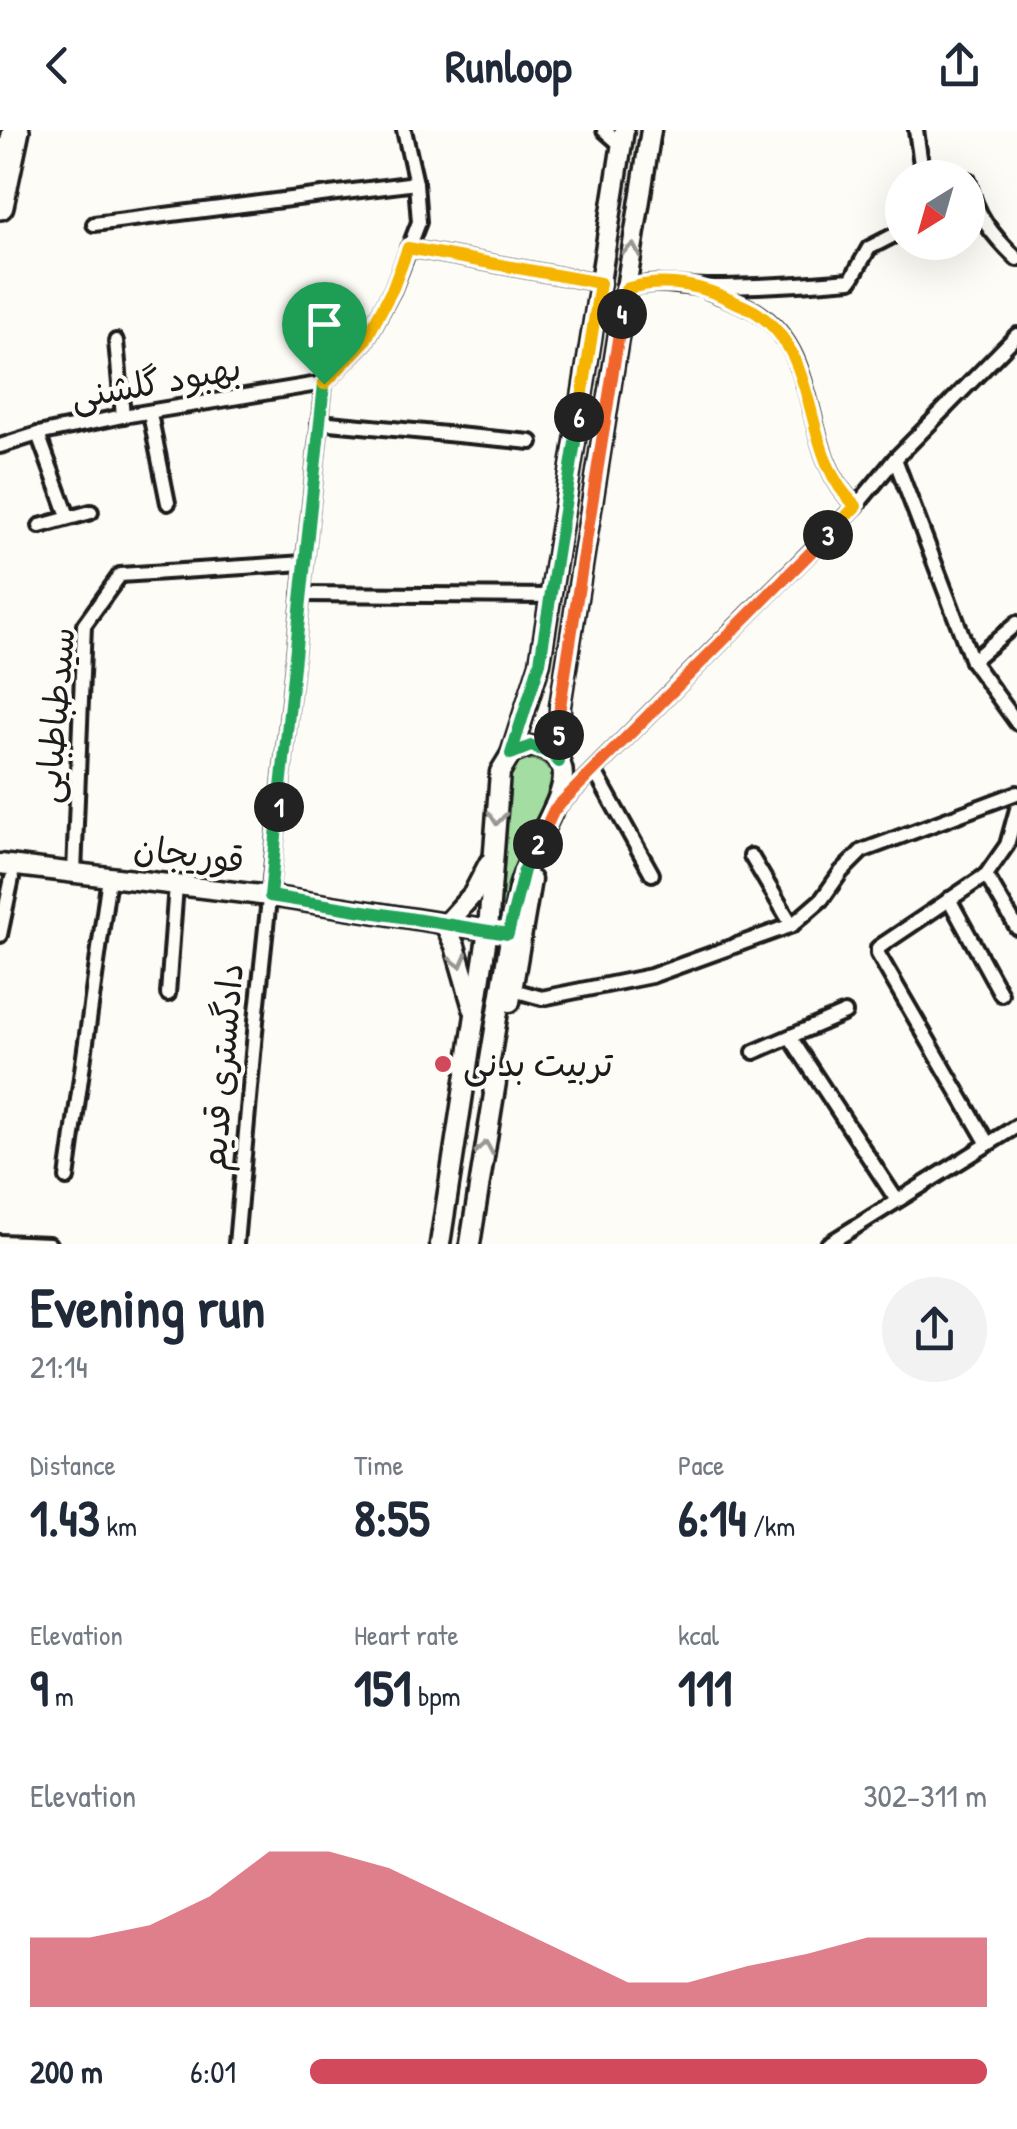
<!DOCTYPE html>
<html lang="en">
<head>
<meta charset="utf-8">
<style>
  body { margin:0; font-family:"Patrick Hand","Playpen Sans Arabic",sans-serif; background:#f2f2f3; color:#1f2937; height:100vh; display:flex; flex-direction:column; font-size:38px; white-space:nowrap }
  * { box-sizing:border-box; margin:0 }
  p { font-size:32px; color:#747a83 }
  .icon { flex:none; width:55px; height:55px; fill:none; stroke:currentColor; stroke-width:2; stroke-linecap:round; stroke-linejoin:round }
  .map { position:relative; height:1114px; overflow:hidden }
  .side { display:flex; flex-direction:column; background:#fff; flex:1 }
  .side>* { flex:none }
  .needle { width:65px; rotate:217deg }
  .tools { position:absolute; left:885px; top:30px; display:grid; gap:20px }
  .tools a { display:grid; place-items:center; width:100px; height:100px; border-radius:50%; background:#fff; box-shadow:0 10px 40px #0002; font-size:50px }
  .pin { position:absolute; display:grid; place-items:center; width:85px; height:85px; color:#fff; margin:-102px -42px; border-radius:50% 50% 50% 0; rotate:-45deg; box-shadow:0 0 10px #0007 }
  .pin .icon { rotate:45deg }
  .km { position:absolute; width:50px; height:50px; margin:-25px; border-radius:50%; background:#222; color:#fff; font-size:28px; line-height:50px; text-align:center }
  .round { display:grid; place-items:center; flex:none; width:105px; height:105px; border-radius:52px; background:#f2f2f3 }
  .head { display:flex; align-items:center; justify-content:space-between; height:170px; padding:0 30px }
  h1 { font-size:55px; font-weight:800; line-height:75px }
  .stats { display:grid; grid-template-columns:repeat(3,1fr); gap:15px; height:170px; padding:10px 30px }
  .stats div { display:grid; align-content:center }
  .stats b { font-size:50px; font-weight:800 }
  .stats small { font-size:28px; font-weight:400 }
  .stats p { font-size:28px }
  .chart { height:280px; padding:20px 30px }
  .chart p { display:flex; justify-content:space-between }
  .chart svg { width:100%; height:180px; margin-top:10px; fill:#d1495b; opacity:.7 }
  ul { padding:0 30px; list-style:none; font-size:32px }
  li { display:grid; grid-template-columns:160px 120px 1fr; align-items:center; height:75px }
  li i { height:25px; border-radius:12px; background:#d1495b }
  header { display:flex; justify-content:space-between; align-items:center; height:130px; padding:0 30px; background:#fff; font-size:45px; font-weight:800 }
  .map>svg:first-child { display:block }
  .green { fill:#a4dda2; stroke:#607c5f; stroke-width:2.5 }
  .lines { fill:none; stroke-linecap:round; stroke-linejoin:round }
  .street-casing { stroke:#1c1c1c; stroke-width:20 }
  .secondary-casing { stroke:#1c1c1c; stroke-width:25 }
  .highway-casing { stroke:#1c1c1c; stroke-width:32 }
  .street { stroke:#fdfcf7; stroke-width:12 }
  .secondary { stroke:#fdfcf7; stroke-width:18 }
  .highway { stroke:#fdfcf7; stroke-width:25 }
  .oneway { stroke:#989794 }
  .split-1-casing { stroke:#fff; stroke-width:20 }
  .split-2-casing { stroke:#fff; stroke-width:20 }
  .split-3-casing { stroke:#fff; stroke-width:20 }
  .split-4-casing { stroke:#fff; stroke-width:20 }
  .split-5-casing { stroke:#fff; stroke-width:20 }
  .split-6-casing { stroke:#fff; stroke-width:20 }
  .split-7-casing { stroke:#fff; stroke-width:20 }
  .split-1 { stroke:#22a559; stroke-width:12 }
  .split-2 { stroke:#22a559; stroke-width:12 }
  .split-3 { stroke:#f0652b; stroke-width:12 }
  .split-4 { stroke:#f5b400; stroke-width:12 }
  .split-5 { stroke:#f0652b; stroke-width:12 }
  .split-6 { stroke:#22a559; stroke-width:12 }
  .split-7 { stroke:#f5b400; stroke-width:12 }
  .poi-dot { fill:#d1495b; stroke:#fdfcf7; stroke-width:4 }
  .labels { text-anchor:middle; stroke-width:8; stroke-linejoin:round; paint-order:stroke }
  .street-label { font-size:35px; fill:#1c1c1c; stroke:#fdfcf7 }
  .poi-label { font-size:35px; fill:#1c1c1c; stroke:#fdfcf7; text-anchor:start }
</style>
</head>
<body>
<header><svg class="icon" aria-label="back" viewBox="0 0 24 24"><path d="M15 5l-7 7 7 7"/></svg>Runloop<svg class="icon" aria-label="share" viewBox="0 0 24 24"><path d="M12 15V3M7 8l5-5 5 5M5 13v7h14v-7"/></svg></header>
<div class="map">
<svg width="1017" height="1114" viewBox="0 0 1017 1114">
  <rect width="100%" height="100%" fill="#fdfcf7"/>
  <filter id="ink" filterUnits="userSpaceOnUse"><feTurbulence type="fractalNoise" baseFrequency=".01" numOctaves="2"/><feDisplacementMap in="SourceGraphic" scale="20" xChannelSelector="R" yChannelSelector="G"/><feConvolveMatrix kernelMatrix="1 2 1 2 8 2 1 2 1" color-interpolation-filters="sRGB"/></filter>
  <g filter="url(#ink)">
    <path class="green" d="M534,629l12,6 10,14 -5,19 -24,33 -20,75h-13l13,-101 -2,-31 14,-14z"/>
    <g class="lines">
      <g class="street-casing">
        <g id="street">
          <path d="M604,0l17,15"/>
          <path d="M916,0l7,48"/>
          <path d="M968,50c8,35 23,54 49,79"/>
          <path d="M94,94l322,-41"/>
          <path d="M408,118l192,35"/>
          <path d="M626,159c34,-11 50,-1 84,-2 48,0 94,-3 141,-7l18,-32 33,-17"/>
          <path d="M707,160c16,7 35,13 50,22 68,45 42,142 99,194"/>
          <path d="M116,211l7,75"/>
          <path d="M150,284l18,89"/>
          <path d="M319,292l212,20"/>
          <path d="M38,304l30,82"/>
          <path d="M0,316l38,-12 85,-18 201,-33"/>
          <path d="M895,329l77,202 45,62"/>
          <path d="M40,396l51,-14"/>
          <path d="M301,464l250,2"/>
          <path d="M972,531l45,-38"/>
          <path d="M594,640l58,104"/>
          <path d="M558,676l298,-300 39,-47 122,-124"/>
          <path d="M1017,679l-10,36 -21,30 31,53"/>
          <path d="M751,726l41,69"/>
          <path d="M74,743l10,-248 36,-50 184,-12"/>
          <path d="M986,745l-101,68 -7,5v6l110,190"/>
          <path d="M949,769l52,95"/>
          <path d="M0,805l12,-57"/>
          <path d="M513,860l29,8 109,-22 141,-51 30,-26 19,-27 21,-21 155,-58"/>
          <path d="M168,864l8,-109"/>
          <path d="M790,907l106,162"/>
          <path d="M754,922l91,-39"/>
          <path d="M67,1048l42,-301"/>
          <path d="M0,1112l49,2"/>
          <path d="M236,1114l20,-223 68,-638 41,-42 28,-52 26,-67 -3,-39 -12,-53"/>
          <path d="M828,1114l189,-118"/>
        </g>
      </g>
      <g class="secondary-casing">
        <g id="secondary">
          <path d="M511,624l29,-91 84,-533"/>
          <path d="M559,632l1,-56 91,-576"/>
          <path d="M0,734l269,32 229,36"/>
          <path d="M510,872l21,-122"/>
          <path d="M473,878l-18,-62 -10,-21 28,-31 16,-31"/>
          <path d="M440,1114l48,-314 12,-158 11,-18 20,-8c56,10 24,57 11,87 -9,19 -19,37 -24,58l-29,175 5,27"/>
          <path d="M470,1114l26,-162"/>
        </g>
      </g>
      <g class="highway-casing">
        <path id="highway" d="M0,76l16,-76"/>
      </g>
      <use href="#street" class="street"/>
      <use href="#secondary" class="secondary"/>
      <use href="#highway" class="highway"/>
    </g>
    <defs><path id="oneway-chevron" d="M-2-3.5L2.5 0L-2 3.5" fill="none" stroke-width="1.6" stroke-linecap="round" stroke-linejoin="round" transform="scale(2.5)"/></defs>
    <g class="oneway">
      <use href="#oneway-chevron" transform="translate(632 120) rotate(-81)"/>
      <use href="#oneway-chevron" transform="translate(497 688) rotate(95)"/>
      <use href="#oneway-chevron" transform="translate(459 831) rotate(75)"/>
      <use href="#oneway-chevron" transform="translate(485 1018) rotate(-81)"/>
    </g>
  </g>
  <g class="lines" filter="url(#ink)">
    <g class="split-1-casing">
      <path id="split-1" d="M279,677l45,-423"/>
    </g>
    <g class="split-2-casing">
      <path id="split-2" d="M279,677l-9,89 238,38 16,-64 14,-26"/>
    </g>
    <g class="split-3-casing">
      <path id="split-3" d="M538,714l16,-34 274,-275"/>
    </g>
    <g class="split-4-casing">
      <path id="split-4" d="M622,184l4,-25c31,-10 66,-6 96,7 11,6 25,10 35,17 67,46 42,141 99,193l-28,29"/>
    </g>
    <g class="split-5-casing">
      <path id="split-5" d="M559,605l1,-29 62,-392"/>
    </g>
    <g class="split-6-casing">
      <path id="split-6" d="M559,605v27l-7,-8 -21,-8 -20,8 29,-92 39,-245"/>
    </g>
    <g class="split-7-casing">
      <path id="split-7" d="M324,254l41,-43 28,-53 15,-40 192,35 -21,134"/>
    </g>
    <use href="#split-1" class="split-1"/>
    <use href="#split-2" class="split-2"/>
    <use href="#split-3" class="split-3"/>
    <use href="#split-4" class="split-4"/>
    <use href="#split-5" class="split-5"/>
    <use href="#split-6" class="split-6"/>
    <use href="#split-7" class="split-7"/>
  </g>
  <circle class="poi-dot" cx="443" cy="934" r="10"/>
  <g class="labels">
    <g class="street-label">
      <text transform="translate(156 252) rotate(-10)" y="12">بهبود گلشنی</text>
      <text transform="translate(55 585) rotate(-85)" y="12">سیدطباطبایی</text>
      <text transform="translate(189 724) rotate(7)" y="12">قوریجان</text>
      <text transform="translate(222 937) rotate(-85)" y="12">دادگستری قدیم</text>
    </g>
    <g class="poi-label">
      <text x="463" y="946">تربیت بدنی</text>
    </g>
  </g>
</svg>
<div class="tools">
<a><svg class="needle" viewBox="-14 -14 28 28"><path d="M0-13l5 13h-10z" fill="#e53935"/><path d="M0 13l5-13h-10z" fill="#747a83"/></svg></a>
</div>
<div class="pin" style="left:324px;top:254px;background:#1e9e55"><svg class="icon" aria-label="arrive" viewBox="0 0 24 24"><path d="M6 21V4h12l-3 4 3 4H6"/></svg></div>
<b class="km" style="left:279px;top:677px">1</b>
<b class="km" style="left:538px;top:714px">2</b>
<b class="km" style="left:828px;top:405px">3</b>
<b class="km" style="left:622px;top:184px">4</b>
<b class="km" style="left:559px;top:605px">5</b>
<b class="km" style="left:579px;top:287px">6</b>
</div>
<section class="side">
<div class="head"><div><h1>Evening run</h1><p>21:14</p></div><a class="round"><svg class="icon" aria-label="share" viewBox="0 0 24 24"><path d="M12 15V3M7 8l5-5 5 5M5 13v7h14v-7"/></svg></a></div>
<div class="stats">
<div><p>Distance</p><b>1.43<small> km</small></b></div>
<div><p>Time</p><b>8:55</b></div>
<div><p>Pace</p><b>6:14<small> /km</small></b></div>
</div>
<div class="stats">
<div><p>Elevation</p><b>9<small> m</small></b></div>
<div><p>Heart rate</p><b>151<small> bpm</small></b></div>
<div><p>kcal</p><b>111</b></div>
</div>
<div class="chart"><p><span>Elevation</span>302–311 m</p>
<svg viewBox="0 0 160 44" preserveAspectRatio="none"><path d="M0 44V27L10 27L20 24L30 17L40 6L50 6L60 10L70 17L80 24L90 31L100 38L110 38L120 34L130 31L140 27L150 27L160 27V44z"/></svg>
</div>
<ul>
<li><b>200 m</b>6:01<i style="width:100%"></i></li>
</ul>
</section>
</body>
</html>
